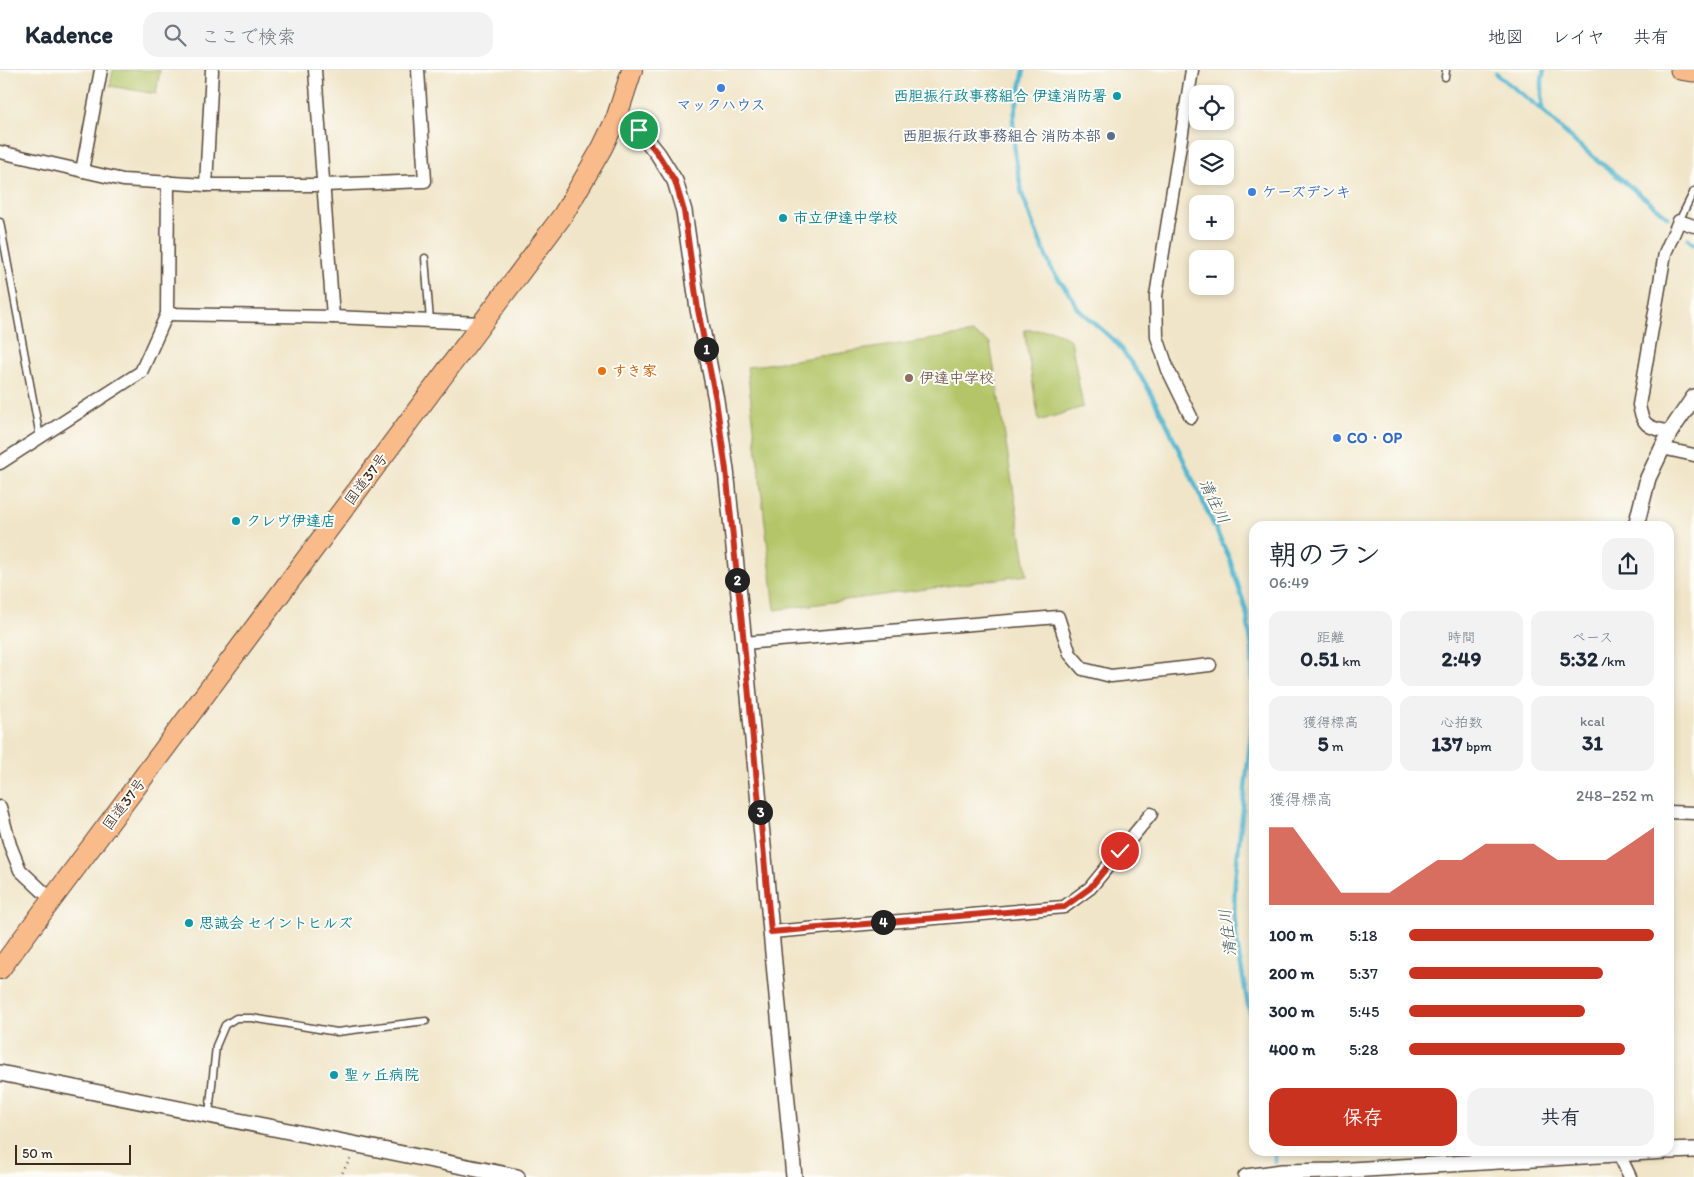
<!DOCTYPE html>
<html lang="ja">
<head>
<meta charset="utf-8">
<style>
  body { margin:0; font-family:Itim,"Klee One",sans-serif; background:#f2f2f3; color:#1f2937; height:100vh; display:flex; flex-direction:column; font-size:19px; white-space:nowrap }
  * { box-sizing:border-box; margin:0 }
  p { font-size:16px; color:#747a83 }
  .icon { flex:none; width:28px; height:28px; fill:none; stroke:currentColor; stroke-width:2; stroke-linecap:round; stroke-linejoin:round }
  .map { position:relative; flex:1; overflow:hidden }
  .drawer { position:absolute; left:1249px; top:451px; width:425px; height:635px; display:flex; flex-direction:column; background:#fff; border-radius:15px; box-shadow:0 2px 8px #0003 }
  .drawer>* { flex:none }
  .buttons { position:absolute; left:1189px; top:15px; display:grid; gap:10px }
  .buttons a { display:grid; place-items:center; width:45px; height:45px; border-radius:10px; background:#fff; box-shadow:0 2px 8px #0003; font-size:25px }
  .scale { position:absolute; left:15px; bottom:12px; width:116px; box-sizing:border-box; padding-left:5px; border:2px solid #3b2a1e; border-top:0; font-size:14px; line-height:18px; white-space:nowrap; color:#3b2a1e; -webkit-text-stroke:4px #fdfcf7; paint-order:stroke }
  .pin { position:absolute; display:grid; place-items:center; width:42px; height:42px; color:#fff; margin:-21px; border:2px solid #fff; border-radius:50%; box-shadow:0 1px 5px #0007 }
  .km { position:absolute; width:25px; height:25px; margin:-12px; border-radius:50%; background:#222; color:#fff; font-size:14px; line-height:25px; text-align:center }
  .round { display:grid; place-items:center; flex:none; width:52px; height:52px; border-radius:15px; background:#f2f2f3 }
  .summary { display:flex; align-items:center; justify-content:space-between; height:85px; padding:0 20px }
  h1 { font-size:28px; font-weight:700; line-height:38px }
  .metrics { display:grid; grid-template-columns:repeat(3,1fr); gap:8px; height:85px; padding:5px 20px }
  .metrics div { display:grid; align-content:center; border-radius:12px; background:#f2f2f3; text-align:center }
  .metrics b { font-size:21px; font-weight:700 }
  .metrics small { font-size:14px; font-weight:400 }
  .metrics p { font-size:14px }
  .chart { height:140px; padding:10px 20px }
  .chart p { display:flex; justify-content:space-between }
  .chart svg { width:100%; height:90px; margin-top:5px; fill:#c8321e; opacity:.7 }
  .cta { display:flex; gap:10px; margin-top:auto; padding:10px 20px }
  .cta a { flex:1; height:58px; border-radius:15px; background:#c8321e; color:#fff; font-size:20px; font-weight:700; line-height:58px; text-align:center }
  .cta a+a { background:#f2f2f3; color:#1f2937 }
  ul { padding:0 20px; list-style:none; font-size:16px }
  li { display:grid; grid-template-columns:80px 60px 1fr; align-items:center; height:38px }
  li i { height:12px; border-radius:6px; background:#c8321e }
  header { display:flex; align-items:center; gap:30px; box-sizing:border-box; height:70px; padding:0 25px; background:#fff; border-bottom:1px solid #e0e1e3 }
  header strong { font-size:24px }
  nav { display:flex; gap:28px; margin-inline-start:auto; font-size:18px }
  .search { width:350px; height:45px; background:#f2f2f3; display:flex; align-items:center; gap:12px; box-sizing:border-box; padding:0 18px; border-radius:15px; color:#747a83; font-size:19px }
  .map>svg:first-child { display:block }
  .green { fill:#b3c568; stroke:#777843 }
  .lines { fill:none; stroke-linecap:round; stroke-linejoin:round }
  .stream { stroke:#52b7d0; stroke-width:4.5 }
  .service-casing { stroke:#564638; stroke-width:9 }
  .minor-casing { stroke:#564638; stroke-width:15 }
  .tertiary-casing { stroke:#564638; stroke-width:18 }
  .primary-casing { stroke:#564638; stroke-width:21 }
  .trunk-casing { stroke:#564638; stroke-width:22 }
  .path { stroke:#564638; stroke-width:2.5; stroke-dasharray:1 4; stroke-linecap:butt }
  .service { stroke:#fff; stroke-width:6 }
  .minor { stroke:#fff; stroke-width:12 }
  .tertiary { stroke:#fff; stroke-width:15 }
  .primary { stroke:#fabb8b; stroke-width:19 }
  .trunk { stroke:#fabb8b; stroke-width:20 }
  .route-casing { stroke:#fff; stroke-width:10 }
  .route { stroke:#c8321e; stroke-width:6 }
  .shop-dot { fill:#3f7fe0; stroke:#fdfcf7; stroke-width:2 }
  .culture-dot { fill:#0f9aa8; stroke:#fdfcf7; stroke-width:2 }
  .service-dot { fill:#5c6f8a; stroke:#fdfcf7; stroke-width:2 }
  .food-dot { fill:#e8710a; stroke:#fdfcf7; stroke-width:2 }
  .education-dot { fill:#8d6e63; stroke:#fdfcf7; stroke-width:2 }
  .labels { text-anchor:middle; stroke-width:4; stroke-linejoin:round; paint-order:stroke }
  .culture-label { font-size:15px; font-weight:bold; fill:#0d838f; stroke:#fdfcf7; text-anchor:start }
  .shop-label { font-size:15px; font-weight:bold; fill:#366cbe; stroke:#fdfcf7; text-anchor:start }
  .service-label { font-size:15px; font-weight:bold; fill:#4e5e75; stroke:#fdfcf7; text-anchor:end }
  .food-label { font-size:15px; font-weight:bold; fill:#c56008; stroke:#fdfcf7; text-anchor:start }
  .education-label { font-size:15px; font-weight:bold; fill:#785e54; stroke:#fdfcf7; text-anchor:start }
  .street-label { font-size:15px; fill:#3b2a1e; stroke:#fdfcf7 }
  .water-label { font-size:16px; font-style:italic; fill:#435b5c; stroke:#fdfcf7 }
</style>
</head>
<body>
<header>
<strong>Kadence</strong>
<div class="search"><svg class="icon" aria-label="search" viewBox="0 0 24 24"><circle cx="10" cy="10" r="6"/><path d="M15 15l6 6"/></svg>ここで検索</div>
<nav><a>地図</a><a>レイヤ</a><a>共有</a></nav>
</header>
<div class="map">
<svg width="1694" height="1107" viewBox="0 0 1694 1107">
  <rect width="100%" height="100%" fill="#fdfcf7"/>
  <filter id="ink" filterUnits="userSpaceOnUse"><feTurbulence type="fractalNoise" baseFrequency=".02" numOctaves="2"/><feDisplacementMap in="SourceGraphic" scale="10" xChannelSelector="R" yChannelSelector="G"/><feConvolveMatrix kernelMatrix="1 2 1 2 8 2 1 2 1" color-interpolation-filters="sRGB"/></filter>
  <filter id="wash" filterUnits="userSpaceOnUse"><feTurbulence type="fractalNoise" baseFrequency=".0096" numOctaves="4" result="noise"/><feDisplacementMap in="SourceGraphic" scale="20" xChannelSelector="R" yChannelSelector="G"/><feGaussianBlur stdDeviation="1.12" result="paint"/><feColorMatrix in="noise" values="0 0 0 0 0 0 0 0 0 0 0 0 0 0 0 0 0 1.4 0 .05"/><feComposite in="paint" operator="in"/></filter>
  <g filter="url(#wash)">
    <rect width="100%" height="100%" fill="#f0e5c8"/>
    <g class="green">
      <path d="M113,0h47l-4,24 -46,-8z"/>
      <path d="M1024,260h29l18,10 12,67 -44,14z"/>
      <path d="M973,263l17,10 37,232 -252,35 -28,-243z"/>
    </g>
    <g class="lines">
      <g class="stream">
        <path d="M1024,0l-11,51 2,34 7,39 10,28 20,48 20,27 5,11 39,34 28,39 21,39 65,140 16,50 6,38 2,58 -19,174 -1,33 3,31 11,61 6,20"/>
        <path d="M1544,0l-2,10v30l33,32 93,75"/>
        <path d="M1496,4l46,36"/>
        <path d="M1688,169l6,5"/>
        <path d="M1275,1092v-11"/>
      </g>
    </g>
  </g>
  <g filter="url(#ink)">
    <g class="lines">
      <g class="service-casing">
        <g id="service">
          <path d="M1445,7l1,-7"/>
          <path d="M1679,151l15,-30"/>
          <path d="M0,152l40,215"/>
          <path d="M425,188l5,63"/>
          <path d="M209,1044l7,-68 9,-21 11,-7h16l85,14 89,-11"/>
        </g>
      </g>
      <g class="minor-casing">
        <g id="minor">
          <path d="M315,0l18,247"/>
          <path d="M0,82l123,28 83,5h118l101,-4 -7,-111"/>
          <path d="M82,101l19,-101"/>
          <path d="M206,115l6,-115"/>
          <path d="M167,244l166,3 149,6"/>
          <path d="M1191,347l-23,-47 -11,-33 -1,-41 36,-226"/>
          <path d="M1670,362c-21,-5 -27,-4 -31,-27l26,-152 14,-32 15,5"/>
          <path d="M1662,378l32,7"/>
          <path d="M0,393l141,-91 26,-58 1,-132"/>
          <path d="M744,573l314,-26 12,37 13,15 28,7 99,-11"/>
          <path d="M0,737l10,38 10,25 32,30"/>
          <path d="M1669,742l25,1"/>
          <path d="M771,862l293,-25 26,-19 61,-74"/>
          <path d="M1619,1084l11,23"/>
        </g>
      </g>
      <g class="tertiary-casing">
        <g id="tertiary">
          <path d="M616,49l23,11 19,24 17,27 9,30 14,98 18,91 10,70 18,173 50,534"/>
          <path d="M1636,456l12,-48 22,-46 24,-35"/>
          <path d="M0,1003l517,104"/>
          <path d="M1669,1081l25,-1"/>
          <path d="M1246,1107l36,-5 52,-1 331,-20"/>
        </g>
      </g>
      <g class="primary-casing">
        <path id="primary" d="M1680,0l14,2"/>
      </g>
      <g class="trunk-casing">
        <path id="trunk" d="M0,899l563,-754 39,-67 14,-29 16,-49"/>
      </g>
      <path class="path" d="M340,1107l10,-18"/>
      <use href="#service" class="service"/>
      <use href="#minor" class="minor"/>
      <use href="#tertiary" class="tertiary"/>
      <use href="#primary" class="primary"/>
      <use href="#trunk" class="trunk"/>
    </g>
  </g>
  <g class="lines" filter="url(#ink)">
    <g class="route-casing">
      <path id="route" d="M639,60l19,24 17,27 9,30 14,99 18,90 10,70 18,173 27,289 293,-25 26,-19 30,-37"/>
    </g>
    <use href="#route" class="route"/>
  </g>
  <g class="shop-dot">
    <circle cx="721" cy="18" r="5"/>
    <circle cx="1252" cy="122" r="5"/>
    <circle cx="1337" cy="368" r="5"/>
  </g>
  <g class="culture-dot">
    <circle cx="1117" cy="26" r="5"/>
    <circle cx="783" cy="148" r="5"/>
    <circle cx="236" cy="451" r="5"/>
    <circle cx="189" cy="853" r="5"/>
    <circle cx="334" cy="1005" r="5"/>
  </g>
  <circle class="service-dot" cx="1111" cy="66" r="5"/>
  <circle class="food-dot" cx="602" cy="301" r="5"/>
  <circle class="education-dot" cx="909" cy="308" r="5"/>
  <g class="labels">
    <g class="culture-label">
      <text x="1107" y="31" text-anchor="end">西胆振行政事務組合 伊達消防署</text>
      <text x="793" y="153">市立伊達中学校</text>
      <text x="246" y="456">クレヴ伊達店</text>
      <text x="199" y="858">思誠会 セイントヒルズ</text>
      <text x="344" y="1010">聖ヶ丘病院</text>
    </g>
    <g class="shop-label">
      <text x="721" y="40" text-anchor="middle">マックハウス</text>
      <text x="1262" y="127">ケーズデンキ</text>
      <text x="1347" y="373">CO・OP</text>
    </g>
    <g class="service-label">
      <text x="1101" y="71">西胆振行政事務組合 消防本部</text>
    </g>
    <g class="food-label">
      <text x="612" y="306">すき家</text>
    </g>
    <g class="education-label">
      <text x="919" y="313">伊達中学校</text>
    </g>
    <g class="street-label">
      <text transform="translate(366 409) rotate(-53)" y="5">国道37号</text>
      <text transform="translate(124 734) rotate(-53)" y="5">国道37号</text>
    </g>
    <g class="water-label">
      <text transform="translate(1215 431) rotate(64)" y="6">清住川</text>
      <text transform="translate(1227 863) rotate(-97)" y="6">清住川</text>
    </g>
  </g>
</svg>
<div class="buttons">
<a><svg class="icon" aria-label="locate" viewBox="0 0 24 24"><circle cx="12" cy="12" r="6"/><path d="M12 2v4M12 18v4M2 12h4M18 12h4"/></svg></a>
<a><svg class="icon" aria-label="layers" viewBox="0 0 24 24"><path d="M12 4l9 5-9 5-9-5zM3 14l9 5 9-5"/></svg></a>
<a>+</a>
<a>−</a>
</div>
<div class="scale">50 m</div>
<div class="pin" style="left:639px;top:60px;background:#1e9e55"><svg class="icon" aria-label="arrive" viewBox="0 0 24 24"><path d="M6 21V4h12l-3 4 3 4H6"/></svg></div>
<div class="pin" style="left:1120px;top:781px;background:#d93025"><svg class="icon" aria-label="check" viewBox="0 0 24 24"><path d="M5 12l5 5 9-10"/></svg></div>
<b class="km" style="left:706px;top:279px">1</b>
<b class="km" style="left:737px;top:510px">2</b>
<b class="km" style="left:760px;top:742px">3</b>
<b class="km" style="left:883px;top:852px">4</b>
<section class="drawer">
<div class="summary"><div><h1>朝のラン</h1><p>06:49</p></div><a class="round"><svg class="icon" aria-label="share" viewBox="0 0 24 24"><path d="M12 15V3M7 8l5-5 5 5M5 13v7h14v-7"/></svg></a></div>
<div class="metrics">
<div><p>距離</p><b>0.51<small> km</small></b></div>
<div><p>時間</p><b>2:49</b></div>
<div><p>ペース</p><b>5:32<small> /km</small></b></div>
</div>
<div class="metrics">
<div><p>獲得標高</p><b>5<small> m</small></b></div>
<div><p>心拍数</p><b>137<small> bpm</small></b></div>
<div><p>kcal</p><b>31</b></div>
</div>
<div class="chart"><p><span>獲得標高</span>248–252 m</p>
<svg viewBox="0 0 160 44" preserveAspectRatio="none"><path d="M0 44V6L10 6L20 22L30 38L40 38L50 38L60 30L70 22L80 22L90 14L100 14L110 14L120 22L130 22L140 22L150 14L160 6V44z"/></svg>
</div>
<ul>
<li><b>100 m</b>5:18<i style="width:100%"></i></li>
<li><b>200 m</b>5:37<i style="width:79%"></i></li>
<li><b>300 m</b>5:45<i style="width:72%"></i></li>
<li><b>400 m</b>5:28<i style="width:88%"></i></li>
</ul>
<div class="cta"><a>保存</a><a>共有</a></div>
</section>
</div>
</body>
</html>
